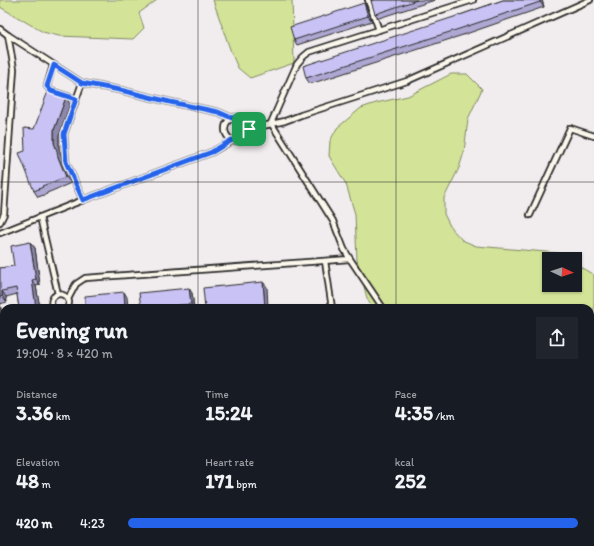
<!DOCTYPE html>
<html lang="en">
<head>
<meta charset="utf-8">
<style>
  body { margin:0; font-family:Itim,sans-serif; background:#20242c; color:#f1f3f6; height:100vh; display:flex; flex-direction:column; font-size:15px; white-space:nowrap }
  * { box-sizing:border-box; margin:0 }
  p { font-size:13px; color:#9ea1a6 }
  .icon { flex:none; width:22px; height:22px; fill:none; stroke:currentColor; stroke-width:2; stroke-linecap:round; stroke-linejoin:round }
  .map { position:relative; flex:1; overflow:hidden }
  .sheet { position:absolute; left:0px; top:304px; width:594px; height:242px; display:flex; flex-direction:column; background:#171b24; border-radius:12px 12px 0 0; box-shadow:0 1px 3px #0004 }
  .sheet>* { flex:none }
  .needle { width:26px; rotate:94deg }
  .tools { position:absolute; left:542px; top:252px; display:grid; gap:8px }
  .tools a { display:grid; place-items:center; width:40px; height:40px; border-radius:0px; background:#171b24; box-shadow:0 1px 3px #0004; font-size:20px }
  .pin { position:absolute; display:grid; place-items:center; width:34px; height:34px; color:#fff; margin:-17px; border-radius:8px; box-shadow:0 2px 6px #0006 }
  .round { display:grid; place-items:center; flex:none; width:42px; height:42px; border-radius:0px; background:#20242c }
  .head { display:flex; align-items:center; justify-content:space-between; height:68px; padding:0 16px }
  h1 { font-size:22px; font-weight:700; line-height:30px }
  .metrics { display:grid; grid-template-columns:repeat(3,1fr); gap:6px; height:68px; padding:4px 16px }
  .metrics div { display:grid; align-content:center }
  .metrics b { font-size:20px; font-weight:700 }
  .metrics small { font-size:11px; font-weight:400 }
  .metrics p { font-size:11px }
  ul { padding:0 16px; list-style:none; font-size:13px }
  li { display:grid; grid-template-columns:64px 48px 1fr; align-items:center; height:30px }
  li i { height:10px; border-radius:5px; background:#2563eb }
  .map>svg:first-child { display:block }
  .green { fill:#d3e498; stroke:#7f8862 }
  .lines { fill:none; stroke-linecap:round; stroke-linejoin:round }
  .lane-casing { stroke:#2b2b2b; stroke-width:8 }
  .lane { stroke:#fbf7ec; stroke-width:4.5 }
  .wall { fill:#ada7d2; stroke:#2b2b2b }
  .shaded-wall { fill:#8d88ab; stroke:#2b2b2b }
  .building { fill:#c9c2f4; stroke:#2b2b2b }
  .route-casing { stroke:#fff; stroke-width:8 }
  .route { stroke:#2563eb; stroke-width:5 }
  .grid { fill:none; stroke:#2b2b2b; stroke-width:1; stroke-opacity:0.55 }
</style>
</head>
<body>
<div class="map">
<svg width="594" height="546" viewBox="0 0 594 546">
  <rect width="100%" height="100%" fill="#f1ecee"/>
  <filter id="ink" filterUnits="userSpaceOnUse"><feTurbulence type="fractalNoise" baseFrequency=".025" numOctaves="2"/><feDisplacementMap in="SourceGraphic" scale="8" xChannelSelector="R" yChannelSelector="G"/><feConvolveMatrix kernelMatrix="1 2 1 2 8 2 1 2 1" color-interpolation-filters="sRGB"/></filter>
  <g filter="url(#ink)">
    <g class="green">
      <path d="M0,0h157l-18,13 5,15 -11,11 -74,-3 -16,-4 -43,-25z"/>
      <path d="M213,0h79l2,63 -44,15 -12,-10 -7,-16z"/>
      <path d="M451,74h16l15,15 -14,30 -4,33 -5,16 -15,30v16l7,14 11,12 14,6 82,7 9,6h-18v26h26v-21l19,11v207l-2,1 -2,-5v-170h-218l-5,-10 -10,-38 -2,-46 -9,-30 -17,-28 1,-15 7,-13 24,-20 15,-5 32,-7z"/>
    </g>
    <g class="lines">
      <g class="lane-casing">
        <g id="lane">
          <path d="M368,0l11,30"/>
          <path d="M0,29l8,6 6,34 -10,145 -4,8"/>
          <path d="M8,35l74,48 38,7 50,12 48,10 14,6"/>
          <path d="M53,65l-6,21 4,5 25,8"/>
          <path d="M82,83l-18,51 2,28 17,38"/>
          <circle cx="237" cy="129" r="12"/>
          <path d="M249,129l36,-8 16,-6 106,-34 183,-81"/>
          <path d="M530,215l40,-87 24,8"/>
          <path d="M40,217l18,77"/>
          <path d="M0,233l83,-33 129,-48 21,-12"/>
          <path d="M350,259l33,49"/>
          <path d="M325,261l7,47"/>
          <path d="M52,308c-4,-12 8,-19 16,-9"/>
          <path d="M68,308l1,-6 -1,-3 8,-15 9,-6 265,-19 -6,-10 -11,-28 -62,-98 26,-59 6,-7 6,-5 164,-52"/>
          <path d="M0,389h4"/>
          <path d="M0,467h4"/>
          <path d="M590,539h4"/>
          <path d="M108,542v4"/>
          <path d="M349,542v4"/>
          <path d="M479,542l1,4"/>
          <path d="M587,542v4"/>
        </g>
      </g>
      <use href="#lane" class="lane"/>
    </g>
    <g class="wall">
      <path d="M374,0h61l-56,18 -4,-4z"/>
      <path d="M503,0h39l2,7 -81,28 -153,49 -4,-6 154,-63z"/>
      <path d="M367,8l5,13 -75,24 -3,-5z"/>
      <path d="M70,104l-11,32v13l3,9v5l9,20 -24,10v1l-9,3 -4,-6v-62z"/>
      <path d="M30,242l5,6 5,37 -4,1 4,22h-21l-2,-14 -11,3 1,5 -7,2 3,17h1v52l-2,-3 -2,-10v-92l14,-2z"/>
      <path d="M192,293l2,15h-53z"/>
      <path d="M0,408l4,26v1l-4,1z"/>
      <rect x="122" y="542" width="134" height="4"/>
    </g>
    <g class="shaded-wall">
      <path d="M540,0h2l2,7 -4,-5z"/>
      <path d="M364,3l3,5 5,13 -4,-5z"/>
      <path d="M66,97l4,7 -11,32v13l3,9v5l9,20 -5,-6 -8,-20 -4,-14v-13z"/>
      <path d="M30,242l5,6 5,37 -4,-6z"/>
      <path d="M32,280l4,6 4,22h-4z"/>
      <path d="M263,282l4,5 1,21h-3z"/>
      <path d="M189,288l3,5 2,15 -3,-4z"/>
      <path d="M2,291l4,6 1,5 -5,-6z"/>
      <path d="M124,292l3,5 1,11h-3z"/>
      <path d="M0,303l4,23 -4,-4z"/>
      <path d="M0,408l4,27 -3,-5 -1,-4z"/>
      <rect x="8" y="542" width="3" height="4"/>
    </g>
    <g class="building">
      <path d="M374,0h43l-42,14 -4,-13z"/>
      <path d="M503,0h37v2l-81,27 -153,49 -3,-12 157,-51z"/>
      <path d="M364,3l4,13 -74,24 -4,-13z"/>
      <path d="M48,91l18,6 -12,33v13l3,8 1,6 8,20 -24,9 1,1 -9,4 -15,-38 6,-2 -1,-23 10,1z"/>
      <path d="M30,242l6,37 -4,1 4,28h-17l-3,-20 -14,3v5l-2,1v-29l14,-2 -3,-20z"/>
      <path d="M263,282l2,26h-60l-2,-20z"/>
      <path d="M189,288l2,16 -43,4h-7l-2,-15z"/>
      <path d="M124,292l1,16h-40v-12z"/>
      <path d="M4,321v49h-2l-2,-10v-38z"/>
      <path d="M0,488h4v54h4v4h-8z"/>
      <path d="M122,542h109l-68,4h-41z"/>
    </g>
  </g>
  <g class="lines" filter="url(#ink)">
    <g class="route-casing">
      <path id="route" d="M54,65l28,18 38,7 50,12 48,10 14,6 4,-1 8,2 4,6 1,8 -2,3 -7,5 -8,-1 -20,12 -129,48 -17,-38 -2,-28 12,-35 -25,-8 -4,-5z"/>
    </g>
    <use href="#route" class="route"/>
  </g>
  <path class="grid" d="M198,0v308M396,0v308M0,182h594M0,364h4M590,364h4M198,542v4M396,542v4"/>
</svg>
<div class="tools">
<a><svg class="needle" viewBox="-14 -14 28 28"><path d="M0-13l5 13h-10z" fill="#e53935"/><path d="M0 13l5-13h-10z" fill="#9ea1a6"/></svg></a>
</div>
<div class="pin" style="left:249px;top:129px;background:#1e9e55"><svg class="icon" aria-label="arrive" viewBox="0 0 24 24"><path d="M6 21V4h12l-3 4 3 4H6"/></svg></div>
<section class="sheet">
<div class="head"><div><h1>Evening run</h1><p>19:04 · 8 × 420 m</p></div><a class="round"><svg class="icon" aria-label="share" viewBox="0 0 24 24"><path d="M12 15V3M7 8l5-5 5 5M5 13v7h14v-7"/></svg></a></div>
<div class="metrics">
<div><p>Distance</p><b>3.36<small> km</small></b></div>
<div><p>Time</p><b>15:24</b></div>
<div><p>Pace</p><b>4:35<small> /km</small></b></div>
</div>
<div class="metrics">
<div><p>Elevation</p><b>48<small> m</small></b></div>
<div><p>Heart rate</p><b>171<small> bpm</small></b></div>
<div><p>kcal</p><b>252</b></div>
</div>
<ul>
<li><b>420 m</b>4:23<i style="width:100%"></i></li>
</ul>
</section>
</div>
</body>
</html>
